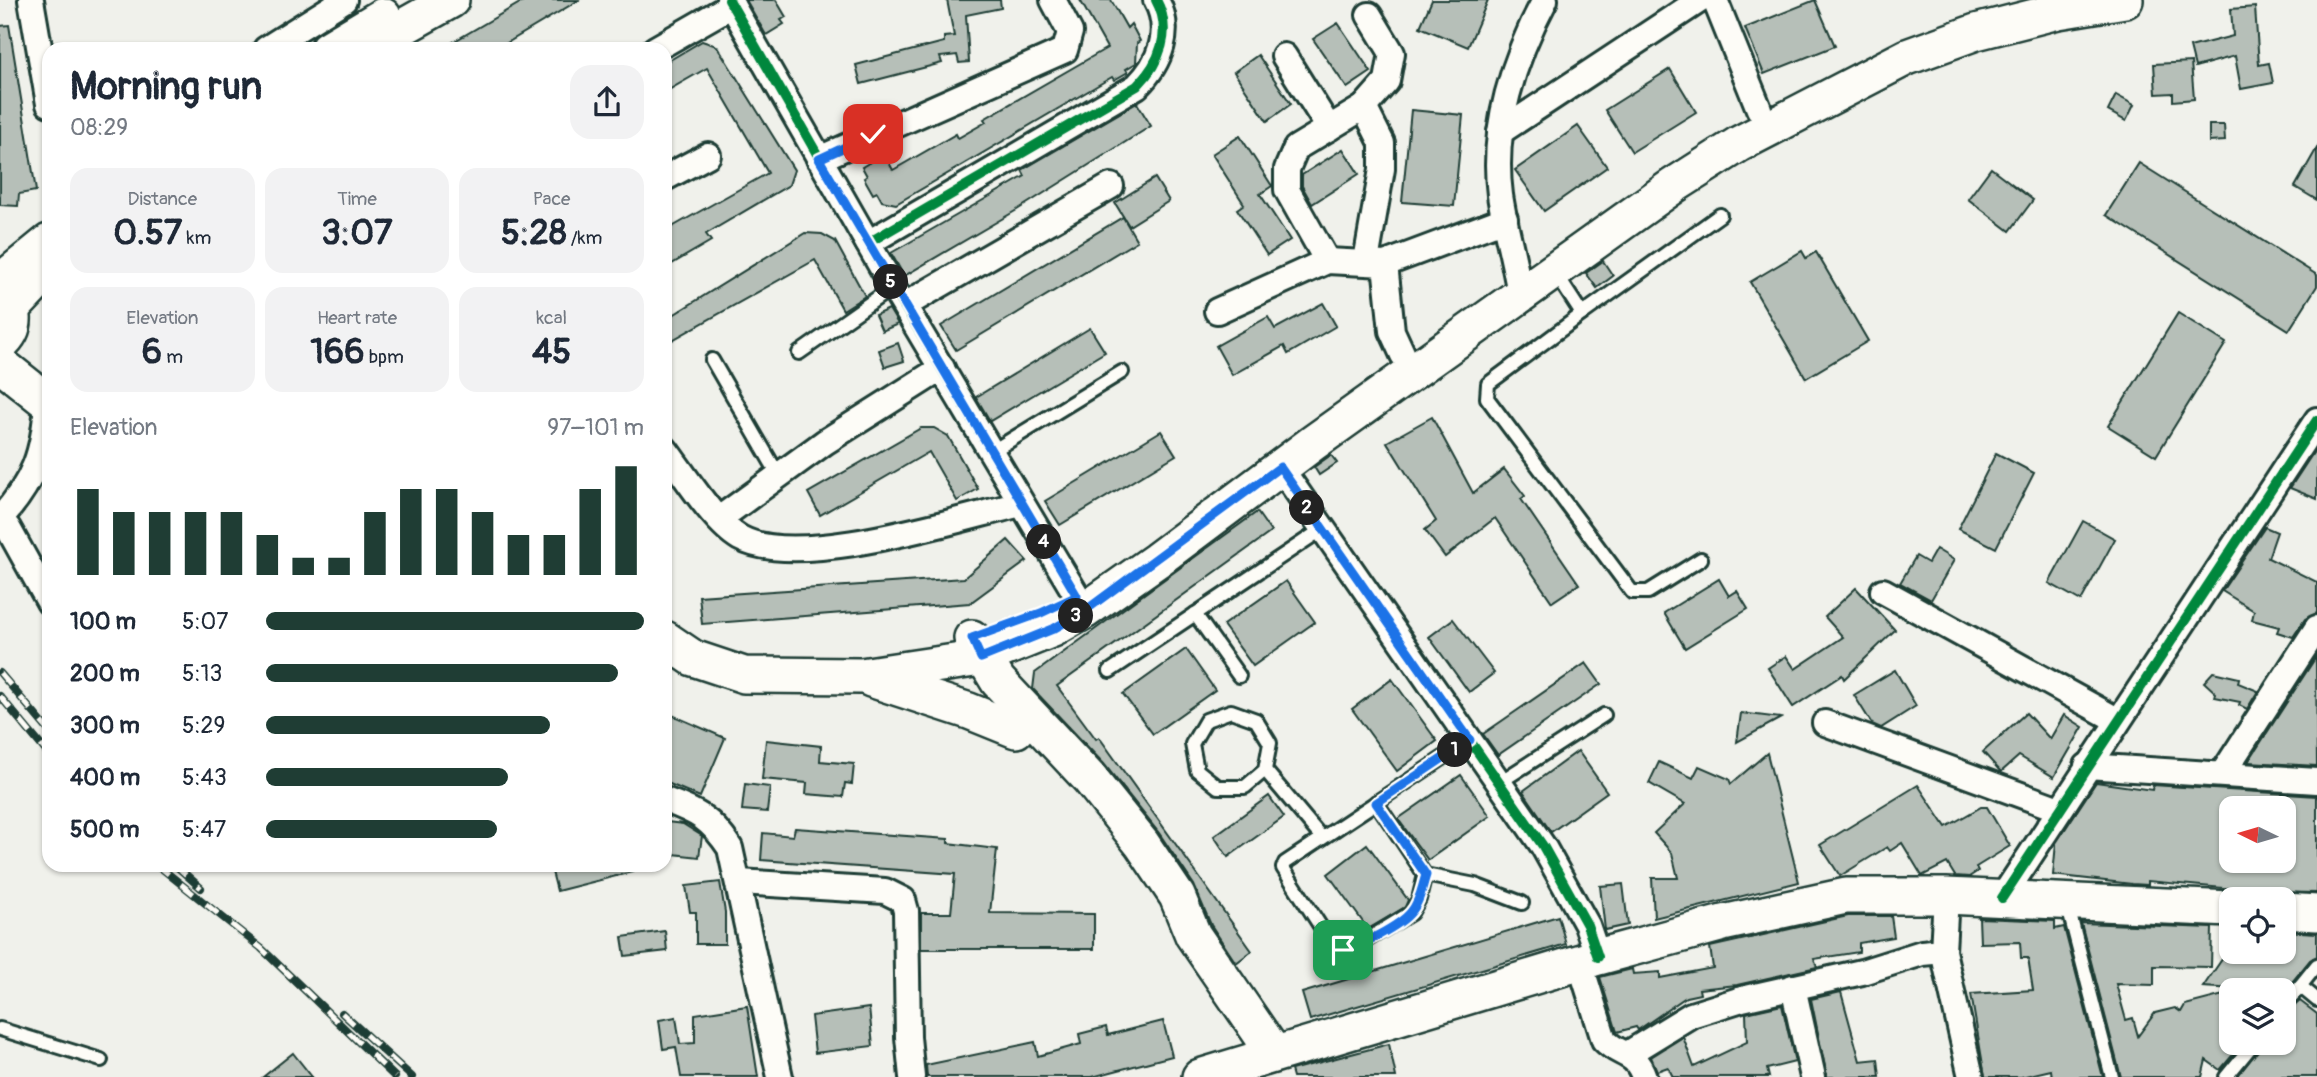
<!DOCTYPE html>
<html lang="en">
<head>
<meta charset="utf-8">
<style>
  body { margin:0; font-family:Pangolin,sans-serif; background:#f2f2f3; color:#1f2937; height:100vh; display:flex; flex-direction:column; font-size:26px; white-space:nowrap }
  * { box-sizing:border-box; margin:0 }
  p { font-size:23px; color:#747a83 }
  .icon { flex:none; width:38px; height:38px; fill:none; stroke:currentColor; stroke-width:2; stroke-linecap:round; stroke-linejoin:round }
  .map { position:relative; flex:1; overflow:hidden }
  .sheet { position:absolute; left:42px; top:42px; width:630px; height:830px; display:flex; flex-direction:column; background:#fff; border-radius:21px; box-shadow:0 2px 5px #0004 }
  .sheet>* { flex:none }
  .needle { width:46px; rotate:275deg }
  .tools { position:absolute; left:2219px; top:796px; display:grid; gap:14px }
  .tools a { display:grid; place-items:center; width:77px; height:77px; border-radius:14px; background:#fff; box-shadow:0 2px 5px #0004; font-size:35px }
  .pin { position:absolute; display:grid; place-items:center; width:60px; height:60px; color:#fff; margin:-30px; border-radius:14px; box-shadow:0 4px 10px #0006 }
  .km { position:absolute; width:35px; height:35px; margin:-18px; border-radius:50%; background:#222; color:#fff; font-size:19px; line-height:35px; text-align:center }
  .round { display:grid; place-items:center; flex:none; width:74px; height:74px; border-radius:21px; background:#f2f2f3 }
  .summary { display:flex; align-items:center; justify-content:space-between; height:119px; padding:0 28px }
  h1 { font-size:38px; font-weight:700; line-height:52px }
  .figures { display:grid; grid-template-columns:repeat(3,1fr); gap:10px; height:119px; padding:7px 28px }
  .figures div { display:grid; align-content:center; border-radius:18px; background:#f2f2f3; text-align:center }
  .figures b { font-size:35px; font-weight:700 }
  .figures small { font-size:19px; font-weight:400 }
  .figures p { font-size:19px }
  .chart { height:196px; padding:14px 28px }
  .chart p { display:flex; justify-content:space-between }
  .chart svg { width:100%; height:126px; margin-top:7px; stroke:#1f3d34; stroke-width:6 }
  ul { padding:0 28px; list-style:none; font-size:23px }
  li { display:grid; grid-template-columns:112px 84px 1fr; align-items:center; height:52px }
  li i { height:18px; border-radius:9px; background:#1f3d34 }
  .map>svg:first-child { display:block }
  .building { fill:#b6bfb8; stroke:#1f3d34; stroke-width:2; fill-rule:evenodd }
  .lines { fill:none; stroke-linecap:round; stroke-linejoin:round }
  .service-casing { stroke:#1f3d34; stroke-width:18 }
  .minor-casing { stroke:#1f3d34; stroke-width:30 }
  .secondary-casing { stroke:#1f3d34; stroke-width:40 }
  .service { stroke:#fdfcf7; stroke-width:12 }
  .minor { stroke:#fdfcf7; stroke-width:24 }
  .secondary { stroke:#fdfcf7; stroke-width:35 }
  .rail-casing { stroke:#1f3d34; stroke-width:8 }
  .rail { stroke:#fdfcf7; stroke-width:5; stroke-dasharray:16; stroke-linecap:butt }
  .cycleway-casing { stroke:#fdfcf7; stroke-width:15 }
  .cycleway { stroke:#00873e; stroke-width:10 }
  .route-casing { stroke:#fff; stroke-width:14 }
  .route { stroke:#1a73e8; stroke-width:9 }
</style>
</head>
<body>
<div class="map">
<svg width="2317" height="1077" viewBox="0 0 2317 1077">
  <rect width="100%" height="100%" fill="#f0f1eb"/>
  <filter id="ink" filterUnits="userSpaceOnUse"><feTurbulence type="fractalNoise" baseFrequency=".0143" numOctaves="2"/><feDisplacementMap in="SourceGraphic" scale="14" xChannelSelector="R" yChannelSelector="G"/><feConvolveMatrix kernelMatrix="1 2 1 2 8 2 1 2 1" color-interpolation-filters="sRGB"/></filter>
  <g filter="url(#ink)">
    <g class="building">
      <path d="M525,0h54l-82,49h-56z"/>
      <path d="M746,0h30l10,17 -5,3 3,4 -18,11z"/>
      <path d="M947,0h53l1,8 -35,7 3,47 -10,1 -2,-8 -17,2 2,6 -81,21 -5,-19 88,-23v-5l10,-1z"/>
      <path d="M1080,0h31l16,28 4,-4 9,17 -3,2 -1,20 -10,6 2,3 -14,8 -2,-3 -216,127 -14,-3 -5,-9 -4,2 -9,-16 3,-2 -5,-9 22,-13 9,16 63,-36 2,4 28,-16 -2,-3 123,-71z"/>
      <path d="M1432,0h56l-20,47 -48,-20z"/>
      <path d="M1815,0l20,46 -71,28 -19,-46z"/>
      <path d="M2255,7l4,58 10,-2 4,20 -32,6 -6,-33 -40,11 -5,-20 43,-11 -2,-27z"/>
      <path d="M1338,23l33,49 -24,16 -34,-49z"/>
      <path d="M9,25l27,166 -17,3 -1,12 -18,-1v-179z"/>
      <path d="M702,41l15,5 77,124 -5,15 -83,49 5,7 -46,27v-37l103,-58 -61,-105 -42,24v-29z"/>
      <path d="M1258,55l33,49 -24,17 -33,-49z"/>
      <path d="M2191,62l3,37 -21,2v-8l-17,1 -2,-30z"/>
      <path d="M1670,69l26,43 -64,40 -27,-42z"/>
      <path d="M2116,95l18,10 -8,16 -18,-10z"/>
      <path d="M1137,103l14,23 -134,84 -113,66 -13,-23 134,-77 -3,-6z"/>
      <path d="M1411,110l52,5 -9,91 -52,-4z"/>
      <path d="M2209,125h15l1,16 -16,1z"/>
      <path d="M1578,126l29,41 -63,44 -29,-41z"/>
      <path d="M1240,136l32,50 -12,8 30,46 -23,15 -30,-46 7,-5 -32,-50z"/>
      <path d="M2317,148v52l-22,-13z"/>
      <path d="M1343,149l16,25 -47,30 -10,-18v-11z"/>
      <path d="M2139,163l178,112v11l-28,44 -183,-115z"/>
      <path d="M1991,168l42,32 -23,31 -42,-32z"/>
      <path d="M1155,178l14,23 -40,25 -14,-23z"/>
      <path d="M1123,217l14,24 -181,109 -15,-24z"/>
      <path d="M805,233l17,1 13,7 30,55 -22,14 -28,-50 -150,84v-24z"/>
      <path d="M1802,251l4,7 10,-6 52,89 -62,37 -56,-96z"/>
      <path d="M1603,261l10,15 -16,12 -11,-15z"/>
      <path d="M1323,303l13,23 -48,28 -4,-8 -52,29 -16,-29 52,-29 7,12z"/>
      <path d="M889,309l9,15 -16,7 -7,-16z"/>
      <path d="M2178,313l48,30 -70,113 -48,-30z"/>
      <path d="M1090,328l15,24 -115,69 -14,-24z"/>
      <path d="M898,343l6,18 -19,6 -6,-17z"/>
      <path d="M1432,417l41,76 31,-24 21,27 -4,3 58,85 -27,18 -57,-84 -50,39 -20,-27 11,-9 -49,-79z"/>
      <path d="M921,428h13l14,8 30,53 -21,12 -28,-49 -109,63 -12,-22z"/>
      <path d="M1161,431l15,24 -116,70 -15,-24z"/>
      <path d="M2317,447v52l-27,-11z"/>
      <path d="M1996,453l38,20 -38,75 -38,-19z"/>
      <path d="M1331,455l6,8 -18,12 -5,-8z"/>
      <path d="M1257,512l14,20 -214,154 39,53 3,-2 153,214 -16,12 -25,-38 -17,-40 -35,-52 -55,-69 -71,-75 2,-16z"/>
      <path d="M2083,521l32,18 -34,62 -32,-18z"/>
      <path d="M2265,527l12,5 -9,26 49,24v31l-12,6 -12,18 -16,-5 2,-5 -27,-7 2,-9 -32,-20z"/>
      <path d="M1008,540l19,21 -57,42 -268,21 -3,-28 265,-18z"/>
      <path d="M1936,549l18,11 -23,40 -31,-17 16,-27 12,7z"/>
      <path d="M1719,579l10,17 8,-5 11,18 -63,39 -21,-35z"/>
      <path d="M1286,581l29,41 -62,44 -30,-41z"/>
      <path d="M1856,588l39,42 -51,49 -2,-4 -49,32 -25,-39 18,-12 9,13 48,-32 -18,-20z"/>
      <path d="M1453,619l41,54 -25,19 -40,-55z"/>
      <path d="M1186,649l29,41 -62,44 -30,-40z"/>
      <path d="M2316,657l1,109 -69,-4z"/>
      <path d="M1586,663l15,21 -103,71 -15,-21z"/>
      <path d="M1895,670l21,36 -35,22 -9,-4 -18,-29z"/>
      <path d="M2213,672l26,6 -1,5 20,8 -11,18 -8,-4 1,-3 -25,-5 1,-4 -12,-11z"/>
      <path d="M1392,679l45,62 -40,30 -45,-62z"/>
      <path d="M665,712l60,26 -25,59 -35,-15z"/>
      <path d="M1741,713l40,5 -44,24z"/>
      <path d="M2026,713l24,26 14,-24 19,12 -29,50 -35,-21 -18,16 -18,-20z"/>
      <path d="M766,740l55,6 -1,15 34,3 -2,20 -7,-1 -2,14 -37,-3 1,-11 -45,-4z"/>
      <path d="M1578,751l29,41 -56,40 -28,-41z"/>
      <path d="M1767,753l32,129 -145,36 -2,-40h26l-6,-25 -18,-20 31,-29 -36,-21 10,-21 34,16 6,-12 30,13 2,5z"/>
      <path d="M1461,775l29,41 -62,44 -30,-41z"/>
      <path d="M2096,782l56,8 1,-5 164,11v97l-50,-1 -119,-11v4l-16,-1 -79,-9 3,-32zM2231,808h53v61l-35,-4v-4h-18z"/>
      <path d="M745,784l25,3 -3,25 -25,-2z"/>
      <path d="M1918,785l28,42 35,-20h6l23,39 -34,21 2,4 -9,6 -14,-1 -8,-13 -25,13 -20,-33 -12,8 -3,-4 -47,29 -20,-31z"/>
      <path d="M1269,796l15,21 -56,40 -14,-21z"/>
      <path d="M667,822l16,2 19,12 -3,21 -34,-4z"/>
      <path d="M795,828l153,11v4l49,6 -7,64 104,1v35h-173v-36h30l4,-39 -194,-14 2,-27 30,3z"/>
      <path d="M1367,844l41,56 -3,7 -37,22 -40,-55z"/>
      <path d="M550,864h81l1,8 -75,19z"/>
      <path d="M720,882l5,30v32h-29v-32h-6l-4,-26z"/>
      <path d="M1623,884l5,41 -23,5 -5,-44z"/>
      <path d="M1558,916l8,28 -256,76 -8,-27z"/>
      <path d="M1848,916h43l3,21 -35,6v9l-45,7 3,8 -80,18 -38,4 1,5 -14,3 -48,33 -2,-3 -19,5 -17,-55 32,-8 1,5 27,-2v6l53,-10 -3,-21z"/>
      <path d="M1979,918l76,3v8l9,-2 39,150h-51l-1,-7 -30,7h-36l-14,-83 62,-4 -5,-32h-7l-1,-16 -40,1z"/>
      <path d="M2081,923l131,5 -1,39 -57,-1v19l-38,-1 10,36 7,-2 5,18 17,-23 20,-5 6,4 4,-7 46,-12v50h12l-23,27 -14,-10 -4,17h-81z"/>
      <path d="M665,931l2,20 -42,5 -3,-19z"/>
      <path d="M2284,931l33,2v23l-7,4 -26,32 -81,-5 24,-35h57z"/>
      <path d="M1841,992l19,69 18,-2 2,18h-53l-16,-78z"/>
      <path d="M2300,1001l17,13v63h-80l26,-34h21v-28z"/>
      <path d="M1782,1005l13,57 -28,7 2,8h-96l-5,-10 -11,4 -6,-14 32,-20 11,30 53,-25 -1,-29z"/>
      <path d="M747,1006l11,71h-77l-5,-30 -13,2 -4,-29 17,-3 4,27 15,-1v-29z"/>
      <path d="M869,1008l4,38 -58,7 -4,-37z"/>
      <path d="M1163,1021l9,35 -80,21h-165l-1,-12 109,-23 3,14 43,-12 -2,-10 27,-7 2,8z"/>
      <path d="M1389,1044l7,33h-103l-2,-7z"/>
      <path d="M293,1053l19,24h-49z"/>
    </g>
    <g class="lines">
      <g class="service-casing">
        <g id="service">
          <path d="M1556,274l26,40 138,-99"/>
          <path d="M1582,314l-94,70 -1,14 145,194h16l53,-33"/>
          <path d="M799,353l94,-66"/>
          <path d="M712,360l67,116"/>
          <path d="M991,452l131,-80"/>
          <path d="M1195,614l44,62"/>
          <path d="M1110,671l211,-141"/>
          <path d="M1265,770l-20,17h-27l-21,-17 -5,-26 14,-24 25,-9 25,9 14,23 -5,27 57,68"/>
          <path d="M1500,782l104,-67"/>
          <path d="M1376,802l49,73 50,10 47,18"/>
          <path d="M1425,875l-6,24 -8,14 -56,34 -12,3 -10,-4 -50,-78 2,-5 185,-123"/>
          <path d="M2067,903l45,174"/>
          <path d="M2300,986l17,14"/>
          <path d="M2284,1006l33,-41"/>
          <path d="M0,1029l101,31"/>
          <path d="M2226,1077l28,-34"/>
        </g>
      </g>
      <g class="minor-casing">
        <g id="minor">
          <path d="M31,0l18,104"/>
          <path d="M729,0l164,287 184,309"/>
          <path d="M1715,0l44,109"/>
          <path d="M266,49l78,-49"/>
          <path d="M655,49l77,-44"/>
          <path d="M1284,56l45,72"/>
          <path d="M1364,107l18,36v26l-16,92"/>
          <path d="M1500,132l200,-132"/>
          <path d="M819,159l246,-109 5,-18 -17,-32"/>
          <path d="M665,178l43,-23"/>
          <path d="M868,243l269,-157c23,-23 36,-55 19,-86"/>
          <path d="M1327,261l-40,-71v-21l9,-21 68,-41 23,-26 5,-28 -23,-38"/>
          <path d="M1385,264l7,67 11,24"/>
          <path d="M1520,295c-5,-34 -15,-66 -20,-100 -9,-67 14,-137 45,-195"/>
          <path d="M905,305l206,-119"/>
          <path d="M1217,311l110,-50 58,3 120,-45"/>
          <path d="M665,449c19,25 49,74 75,89 58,32 217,-19 281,-34"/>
          <path d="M1280,467l263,379 44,79 11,32"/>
          <path d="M0,518l8,10 41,74"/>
          <path d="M0,519c34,-38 44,-66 47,-116"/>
          <path d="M719,519l106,-77 117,-74"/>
          <path d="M1883,591l234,129"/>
          <path d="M1825,723l234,86"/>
          <path d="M2087,766l230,15"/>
          <path d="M2223,773l94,-145"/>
          <path d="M665,800c33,12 46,19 65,48l50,229"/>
          <path d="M739,882l146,9 18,9 3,11 2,126 4,40"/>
          <path d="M1946,896l-3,55 28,126"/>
          <path d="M2002,898l315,-478"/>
          <path d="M1580,963l24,77c16,17 31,10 40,37"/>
          <path d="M1793,987l20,90"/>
          <path d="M1629,1053l62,-38 51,-16 120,-27 60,-19 21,-2"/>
        </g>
      </g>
      <g class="secondary-casing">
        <g id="secondary">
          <path d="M328,49l55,-33"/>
          <path d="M364,49l87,-49"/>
          <path d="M0,282l49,-40"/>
          <path d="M0,293c17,15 18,36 0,51"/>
          <path d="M12,309l37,-39"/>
          <path d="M0,364l49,39"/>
          <path d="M972,638l26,43 91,97 53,66 35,52 16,39 81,118"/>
          <path d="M665,639l28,19 51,17 117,1 120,-18 72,-29 33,-19 71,-50 156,-117 360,-257 66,-42 168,-87 69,-25 82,-21 67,-11"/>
          <path d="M871,679l98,32 47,19"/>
          <path d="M2284,911l33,2"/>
          <path d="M1200,1077l398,-120 125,-34 123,-27h100l285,13"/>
        </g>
      </g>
      <use href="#service" class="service"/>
      <use href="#minor" class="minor"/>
      <use href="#secondary" class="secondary"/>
      <g class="rail-casing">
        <g id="rail">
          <path d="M0,673l49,58"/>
          <path d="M0,696l49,59"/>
          <path d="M156,864l105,84 134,129"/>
          <path d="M174,864l27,24"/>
          <path d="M342,1013l70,64"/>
        </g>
      </g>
      <use href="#rail" class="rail"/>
      <g class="cycleway-casing">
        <g id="cycleway">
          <path d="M729,0l164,287 184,309"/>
          <path d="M868,243l269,-157c23,-23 36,-55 19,-86"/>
          <path d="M1280,467l263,379 44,79 11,32"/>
          <path d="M2002,898l315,-478"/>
        </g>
      </g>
      <use href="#cycleway" class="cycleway"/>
    </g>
  </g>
  <g class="lines" filter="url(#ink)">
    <g class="route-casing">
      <path id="route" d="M873,134l-54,25 258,437 -36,17 -69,25 9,20 72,-29 33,-19 194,-143 190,273 -94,63 50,72c-4,12 -6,27 -15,37 -10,13 -52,35 -68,38"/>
    </g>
    <use href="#route" class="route"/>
  </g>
</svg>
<div class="tools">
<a><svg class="needle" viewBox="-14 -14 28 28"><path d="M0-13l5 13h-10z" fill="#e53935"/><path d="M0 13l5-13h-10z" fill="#747a83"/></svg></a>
<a><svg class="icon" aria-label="locate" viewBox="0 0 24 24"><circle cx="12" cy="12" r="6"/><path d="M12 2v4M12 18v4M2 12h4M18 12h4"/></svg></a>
<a><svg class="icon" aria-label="layers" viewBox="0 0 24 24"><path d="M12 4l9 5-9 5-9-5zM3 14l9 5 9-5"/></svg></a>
</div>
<div class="pin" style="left:1343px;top:950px;background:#1e9e55"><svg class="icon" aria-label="arrive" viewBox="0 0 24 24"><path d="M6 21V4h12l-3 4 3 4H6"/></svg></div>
<div class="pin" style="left:873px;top:134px;background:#d93025"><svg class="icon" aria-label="check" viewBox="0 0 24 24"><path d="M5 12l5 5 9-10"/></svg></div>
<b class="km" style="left:1455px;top:750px">1</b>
<b class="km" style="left:1307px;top:508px">2</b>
<b class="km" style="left:1076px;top:616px">3</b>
<b class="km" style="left:1044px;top:542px">4</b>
<b class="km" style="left:891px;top:282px">5</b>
<section class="sheet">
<div class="summary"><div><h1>Morning run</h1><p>08:29</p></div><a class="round"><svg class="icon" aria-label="share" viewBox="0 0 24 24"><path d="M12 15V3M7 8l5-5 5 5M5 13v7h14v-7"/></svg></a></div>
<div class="figures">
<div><p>Distance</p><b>0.57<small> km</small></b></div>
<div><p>Time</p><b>3:07</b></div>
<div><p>Pace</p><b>5:28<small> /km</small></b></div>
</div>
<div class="figures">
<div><p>Elevation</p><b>6<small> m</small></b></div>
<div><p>Heart rate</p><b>166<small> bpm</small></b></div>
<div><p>kcal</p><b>45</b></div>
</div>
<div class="chart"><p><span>Elevation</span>97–101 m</p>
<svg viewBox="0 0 160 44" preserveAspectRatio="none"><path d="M5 44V14M15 44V22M25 44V22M35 44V22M45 44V22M55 44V30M65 44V38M75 44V38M85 44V22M95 44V14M105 44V14M115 44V22M125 44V30M135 44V30M145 44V14M155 44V6"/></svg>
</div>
<ul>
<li><b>100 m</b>5:07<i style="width:100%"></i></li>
<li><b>200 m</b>5:13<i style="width:93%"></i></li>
<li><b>300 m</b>5:29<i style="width:75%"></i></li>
<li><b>400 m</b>5:43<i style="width:64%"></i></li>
<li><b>500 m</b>5:47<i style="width:61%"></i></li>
</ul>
</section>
</div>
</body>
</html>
